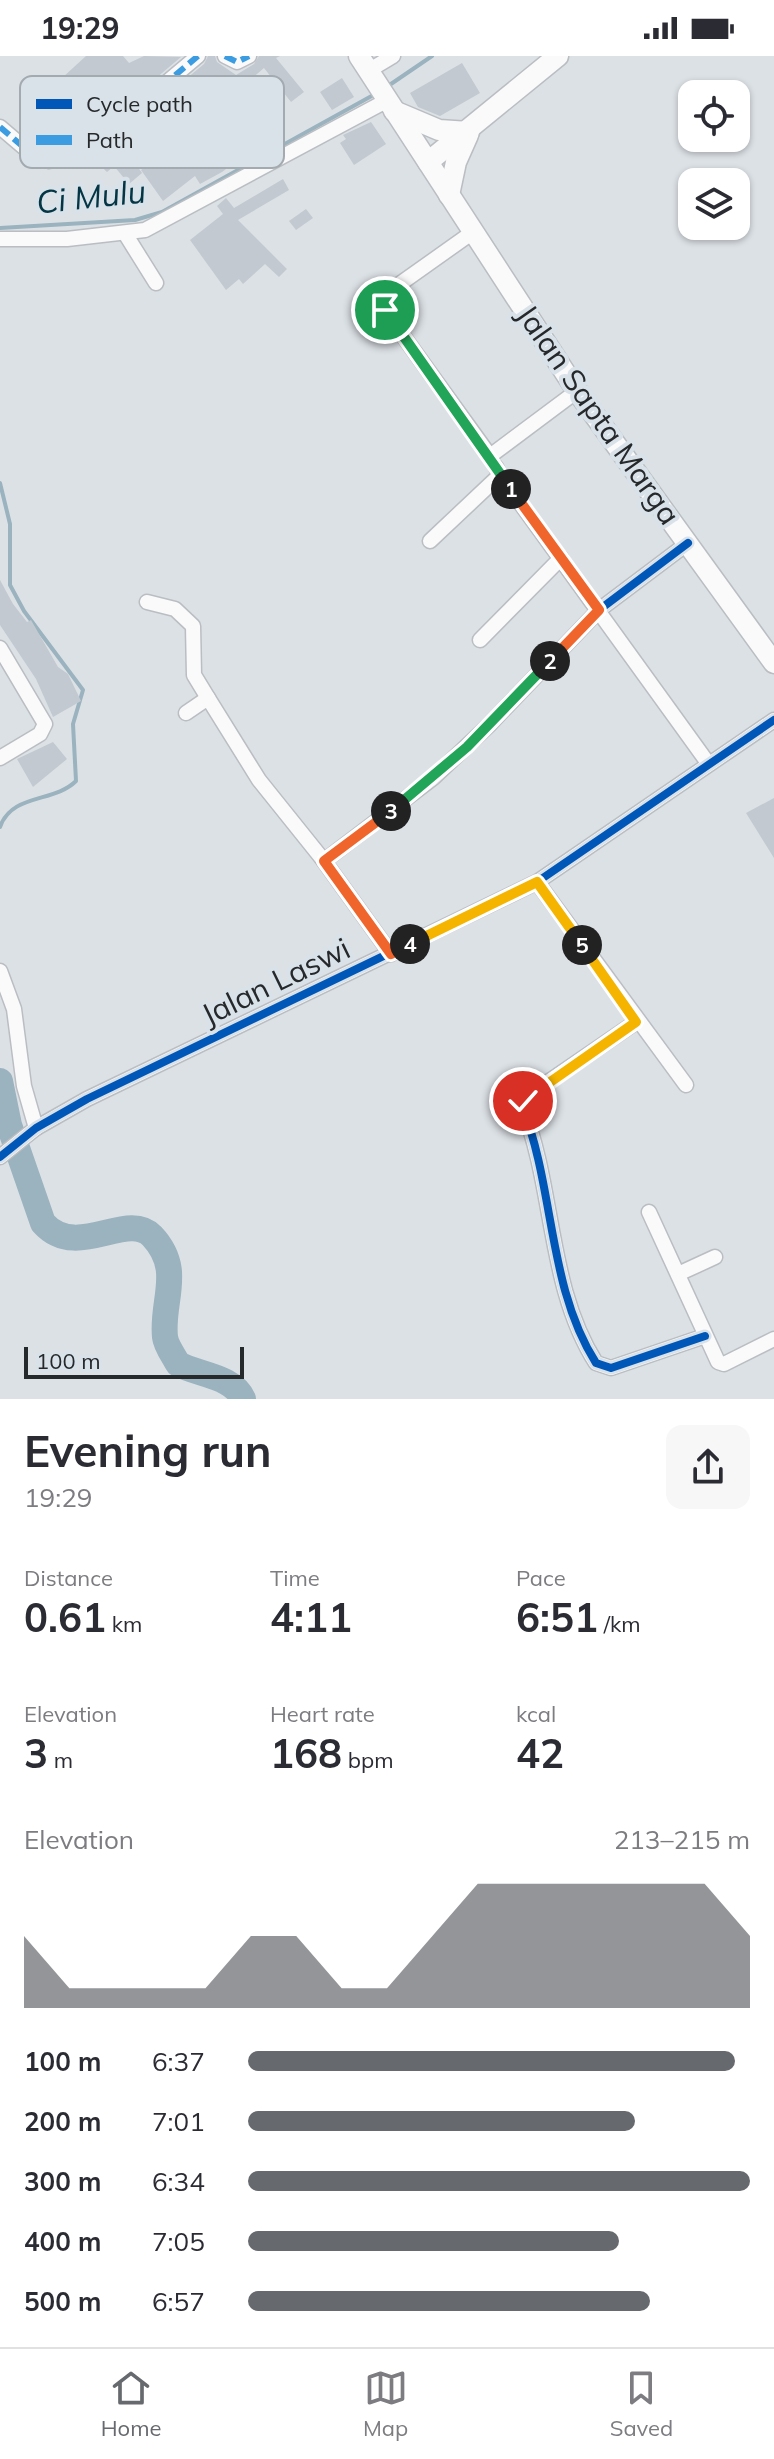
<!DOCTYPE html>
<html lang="en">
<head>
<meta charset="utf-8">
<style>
  body { margin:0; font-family:Mulish,sans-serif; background:#f7f7f7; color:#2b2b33; height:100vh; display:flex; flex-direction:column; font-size:30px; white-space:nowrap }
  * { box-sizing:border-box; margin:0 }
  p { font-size:26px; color:#7c7c81 }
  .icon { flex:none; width:44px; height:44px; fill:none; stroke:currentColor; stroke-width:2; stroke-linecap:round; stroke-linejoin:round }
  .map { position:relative; height:1343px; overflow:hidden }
  .side { display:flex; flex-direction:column; background:#fff; flex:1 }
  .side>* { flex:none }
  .controls { position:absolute; left:678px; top:24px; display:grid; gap:16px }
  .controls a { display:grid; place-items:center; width:72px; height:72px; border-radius:16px; background:#fff; box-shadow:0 2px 6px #0004; font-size:40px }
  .scale { position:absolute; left:24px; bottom:20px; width:220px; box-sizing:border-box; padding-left:8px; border:4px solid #26292c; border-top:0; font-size:22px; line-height:28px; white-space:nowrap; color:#26292c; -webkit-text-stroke:6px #d9e2e9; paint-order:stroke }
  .pin { position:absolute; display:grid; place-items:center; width:68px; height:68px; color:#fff; margin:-34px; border:4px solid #fff; border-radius:50%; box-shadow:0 2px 8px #0007 }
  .km { position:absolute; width:40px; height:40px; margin:-20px; border-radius:50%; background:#222; color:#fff; font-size:22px; line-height:40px; text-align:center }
  .round { display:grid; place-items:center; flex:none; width:84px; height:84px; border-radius:16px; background:#f7f7f7 }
  .head { display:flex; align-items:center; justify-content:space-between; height:136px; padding:0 24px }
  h1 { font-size:44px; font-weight:700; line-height:60px }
  .metrics { display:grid; grid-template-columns:repeat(3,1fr); gap:12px; height:136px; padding:8px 24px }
  .metrics div { display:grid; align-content:center }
  .metrics b { font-size:40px; font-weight:700 }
  .metrics small { font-size:22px; font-weight:400 }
  .metrics p { font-size:22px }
  .chart { height:224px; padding:16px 24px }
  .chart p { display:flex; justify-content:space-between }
  .chart svg { width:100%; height:144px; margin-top:8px; fill:#66696d; opacity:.7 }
  ul { padding:0 24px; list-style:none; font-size:26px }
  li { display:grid; grid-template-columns:128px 96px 1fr; align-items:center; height:60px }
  li i { height:20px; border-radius:10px; background:#66696d }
  .status { display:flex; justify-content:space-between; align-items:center; height:56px; padding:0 40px; background:#fff; direction:ltr }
  .status svg { height:22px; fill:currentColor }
  .tab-bar { display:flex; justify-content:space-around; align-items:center; height:112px; border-top:2px solid #e1e1e2; background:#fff; font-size:22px; color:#7c7c81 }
  .tab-bar a { display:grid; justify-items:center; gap:4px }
  .tab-bar .current { color:#66696d }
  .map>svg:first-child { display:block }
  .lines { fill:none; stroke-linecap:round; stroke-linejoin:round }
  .stream { stroke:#9bb3be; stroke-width:4 }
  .river { stroke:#9bb3be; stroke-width:26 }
  .building { fill:#c2c9d0 }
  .street-casing { stroke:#babec2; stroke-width:17 }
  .secondary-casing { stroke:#babec2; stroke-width:23 }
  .street { stroke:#fafafb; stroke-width:14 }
  .secondary { stroke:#fafafb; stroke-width:20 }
  .quiet { stroke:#3c9ce1; stroke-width:6; stroke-dasharray:12 6; stroke-linecap:butt }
  .cycleway-casing { stroke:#d9e2e9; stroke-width:13 }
  .cycleway { stroke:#0057b8; stroke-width:8 }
  .split-1-casing { stroke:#fff; stroke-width:16 }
  .split-2-casing { stroke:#fff; stroke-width:16 }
  .split-3-casing { stroke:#fff; stroke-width:16 }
  .split-4-casing { stroke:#fff; stroke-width:16 }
  .split-5-casing { stroke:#fff; stroke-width:16 }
  .split-6-casing { stroke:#fff; stroke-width:16 }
  .split-1 { stroke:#22a559; stroke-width:10 }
  .split-2 { stroke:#f0652b; stroke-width:10 }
  .split-3 { stroke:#22a559; stroke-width:10 }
  .split-4 { stroke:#f0652b; stroke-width:10 }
  .split-5 { stroke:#f5b400; stroke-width:10 }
  .split-6 { stroke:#f5b400; stroke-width:10 }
  .labels { text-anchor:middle; stroke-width:8; stroke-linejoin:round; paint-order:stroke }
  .street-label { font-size:30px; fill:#26292c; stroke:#d9e2e9 }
  .water-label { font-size:32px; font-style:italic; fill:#033545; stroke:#d9e2e9 }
  .key { fill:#d9e2e9; stroke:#a3aab0; stroke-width:2 }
  .key-label { font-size:22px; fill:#26292c }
</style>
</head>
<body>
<div class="status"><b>19:29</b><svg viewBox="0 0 49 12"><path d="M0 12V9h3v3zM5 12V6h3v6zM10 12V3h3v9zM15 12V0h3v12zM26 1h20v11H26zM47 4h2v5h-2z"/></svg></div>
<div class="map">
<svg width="774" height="1343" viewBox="0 0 774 1343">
  <rect width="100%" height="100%" fill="#dce1e6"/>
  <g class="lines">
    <g class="stream">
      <path d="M388,30l44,-30"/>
      <path d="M0,172l135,-8 27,-8 215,-119"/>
      <path d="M0,427l10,41v61l14,26 59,79 -10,34 3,57c-22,22 -64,12 -76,46"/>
    </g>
    <path class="river" d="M0,1025l9,44 34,98c34,38 84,-13 109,13 32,34 9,64 13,101 1,9 9,19 13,27 21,11 55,12 65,35"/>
  </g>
  <g class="building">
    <path d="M86,0h37l6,7 15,-7 37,1 -32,27 -50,17 -16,-17 -44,41 -7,-5 -6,-9z"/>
    <path d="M208,0h7l2,6 19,13 18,-11 5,-8h21l-4,2 28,34 -13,10 -27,-34 -20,17 24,26 -6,5 21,24 -11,7 -6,-8 -44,33 -22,12 -5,-8 -32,25 -22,-31 22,-19 9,11 10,-6 39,-40 -26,-26 -25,31 5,7 -14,12 -17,-20 16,-13 -3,-4 47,-39z"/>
    <path d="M462,7l18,30 -40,23 -22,-9 -8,-14z"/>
    <path d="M342,22l12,19 -22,13 -12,-18z"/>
    <path d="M371,66l15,22 -32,21 -14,-22 6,-4 -3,-4z"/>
    <path d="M101,73l27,24 14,20 -13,11 -15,-18 -7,6 -26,-25z"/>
    <path d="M283,123l6,11 -51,30 49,49 -8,8 -14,-13 -22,20 -4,-5 -13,11 -36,-50 33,-26 -6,-8 9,-8 8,10z"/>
    <path d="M306,153l7,9 -17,12 -7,-9z"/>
    <path d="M0,524l13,24 14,18 4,-2 27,47 10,7 13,27 -28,16 -17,-38 -36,-54z"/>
    <path d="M53,686l14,17 -34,28 -16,-28z"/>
    <path d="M774,742v60l-28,-45z"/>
  </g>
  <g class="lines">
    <g class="street-casing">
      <g id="street">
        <path d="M225,0l12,6 12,-6"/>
        <path d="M368,15l25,-15"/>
        <path d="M0,71l34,29 15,5 58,-53 47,-15 44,-37"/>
        <path d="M473,176l-86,61 -4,8 5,14 102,141 87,-65"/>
        <path d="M126,179l30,48"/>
        <path d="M0,183h67l78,-9 241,-129"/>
        <path d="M500,419l208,288"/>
        <path d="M430,485l70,-66 -4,-8"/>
        <path d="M147,546l28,7 18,17 1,49 14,23 51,82 65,81 67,93"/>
        <path d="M480,584l81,-82"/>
        <path d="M0,592l45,76 -5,10 -40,24"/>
        <path d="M186,657l22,-15"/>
        <path d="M324,805l109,-83 56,-53 110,-115 89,-67"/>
        <path d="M537,826l149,203"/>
        <path d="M0,915l14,38 10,77 12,42"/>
        <path d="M636,966l-107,73 -7,11c33,82 25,180 74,257l15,5 94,-32"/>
        <path d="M0,1101l36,-29 51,-29 450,-217 237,-162"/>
        <path d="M649,1156l69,150 6,2 50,-25"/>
        <path d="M678,1218l37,-17"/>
      </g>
    </g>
    <g class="secondary-casing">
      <g id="secondary">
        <path d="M359,0l218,335 197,272"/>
        <path d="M394,55l45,19 30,2"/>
        <path d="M428,106l130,-106"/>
        <path d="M449,139l7,-33 12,-27"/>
      </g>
    </g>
    <use href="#street" class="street"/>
    <use href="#secondary" class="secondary"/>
    <g class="quiet">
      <path d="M225,0l12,6 12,-6"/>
      <path d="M0,71l34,29 15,5 58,-53 47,-15 44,-37"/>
    </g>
    <g class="cycleway-casing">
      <g id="cycleway">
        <path d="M324,805l109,-83 56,-53 110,-115 89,-67"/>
        <path d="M636,966l-107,73 -7,11c33,82 25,180 74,257l15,5 94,-32"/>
        <path d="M0,1101l36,-29 51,-29 450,-217 237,-162"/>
      </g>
    </g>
    <use href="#cycleway" class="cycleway"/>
  </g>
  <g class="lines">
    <g class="split-1-casing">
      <path id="split-1" d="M385,254l126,179"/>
    </g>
    <g class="split-2-casing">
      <path id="split-2" d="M511,433l88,121 -49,51"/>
    </g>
    <g class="split-3-casing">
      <path id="split-3" d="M391,755l76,-64 83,-86"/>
    </g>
    <g class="split-4-casing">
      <path id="split-4" d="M391,755l-67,50 67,93 19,-10"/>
    </g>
    <g class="split-5-casing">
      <path id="split-5" d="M410,888l127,-62 45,63"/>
    </g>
    <g class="split-6-casing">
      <path id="split-6" d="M523,1045l113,-79 -54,-77"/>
    </g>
    <use href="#split-1" class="split-1"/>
    <use href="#split-2" class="split-2"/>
    <use href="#split-3" class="split-3"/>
    <use href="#split-4" class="split-4"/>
    <use href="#split-5" class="split-5"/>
    <use href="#split-6" class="split-6"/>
  </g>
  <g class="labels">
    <g class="street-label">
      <text transform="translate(598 359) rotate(55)" y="10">Jalan Sapta Marga</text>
      <text transform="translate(276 926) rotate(-26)" y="10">Jalan Laswi</text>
    </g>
    <g class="water-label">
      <text transform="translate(91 141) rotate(-6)" y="11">Ci Mulu</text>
    </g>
  </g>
  <rect x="20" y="20" width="264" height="92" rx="12" class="key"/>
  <rect x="36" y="43" width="36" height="10" fill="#0057b8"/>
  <rect x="36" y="79" width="36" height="10" fill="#3c9ce1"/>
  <g class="key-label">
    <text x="86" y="56">Cycle path</text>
    <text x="86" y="92">Path</text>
  </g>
</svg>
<div class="controls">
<a><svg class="icon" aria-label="locate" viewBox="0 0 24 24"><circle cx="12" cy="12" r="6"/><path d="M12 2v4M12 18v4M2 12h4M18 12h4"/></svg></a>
<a><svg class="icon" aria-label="layers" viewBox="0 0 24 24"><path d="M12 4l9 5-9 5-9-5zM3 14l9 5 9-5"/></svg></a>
</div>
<div class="scale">100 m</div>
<div class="pin" style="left:385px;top:254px;background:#1e9e55"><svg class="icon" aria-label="arrive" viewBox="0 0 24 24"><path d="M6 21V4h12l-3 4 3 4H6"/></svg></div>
<div class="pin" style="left:523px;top:1045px;background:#d93025"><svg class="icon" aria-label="check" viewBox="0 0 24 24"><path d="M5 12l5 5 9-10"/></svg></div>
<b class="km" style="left:511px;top:433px">1</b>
<b class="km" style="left:550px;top:605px">2</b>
<b class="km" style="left:391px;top:755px">3</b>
<b class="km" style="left:410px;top:888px">4</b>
<b class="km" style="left:582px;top:889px">5</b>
</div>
<section class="side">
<div class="head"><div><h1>Evening run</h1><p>19:29</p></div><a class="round"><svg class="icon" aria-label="share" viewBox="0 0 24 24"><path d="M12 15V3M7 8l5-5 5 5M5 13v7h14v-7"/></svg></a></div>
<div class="metrics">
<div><p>Distance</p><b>0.61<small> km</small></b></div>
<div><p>Time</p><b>4:11</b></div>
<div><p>Pace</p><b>6:51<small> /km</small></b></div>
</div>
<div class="metrics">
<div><p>Elevation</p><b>3<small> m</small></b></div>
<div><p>Heart rate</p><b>168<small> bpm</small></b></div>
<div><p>kcal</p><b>42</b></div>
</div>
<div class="chart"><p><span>Elevation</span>213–215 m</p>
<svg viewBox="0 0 160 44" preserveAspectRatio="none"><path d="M0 44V22L10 38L20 38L30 38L40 38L50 22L60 22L70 38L80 38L90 22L100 6L110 6L120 6L130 6L140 6L150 6L160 22V44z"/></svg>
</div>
<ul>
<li><b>100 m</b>6:37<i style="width:97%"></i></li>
<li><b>200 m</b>7:01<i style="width:77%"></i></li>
<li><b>300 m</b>6:34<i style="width:100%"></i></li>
<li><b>400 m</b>7:05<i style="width:74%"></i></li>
<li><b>500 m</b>6:57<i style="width:80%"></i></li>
</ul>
</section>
<nav class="tab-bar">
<a class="current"><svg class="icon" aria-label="home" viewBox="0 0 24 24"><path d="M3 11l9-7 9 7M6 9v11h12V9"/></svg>Home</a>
<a><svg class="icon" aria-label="map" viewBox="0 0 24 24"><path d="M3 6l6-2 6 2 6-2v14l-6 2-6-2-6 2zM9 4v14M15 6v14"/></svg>Map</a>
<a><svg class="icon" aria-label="saved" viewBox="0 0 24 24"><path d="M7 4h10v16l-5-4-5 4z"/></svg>Saved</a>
</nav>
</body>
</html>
